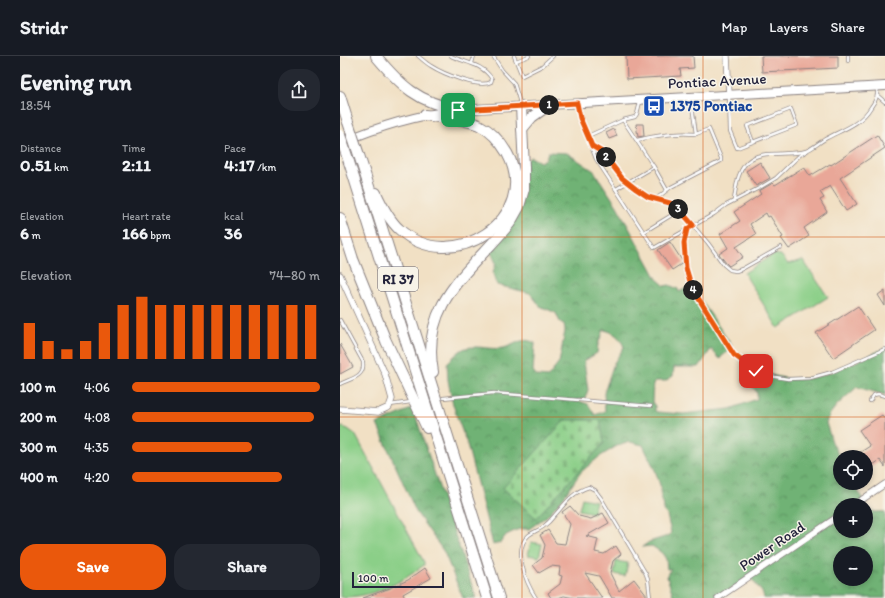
<!DOCTYPE html>
<html lang="en">
<head>
<meta charset="utf-8">
<style>
  body { margin:0; font-family:Itim,sans-serif; background:#242831; color:#f1f3f6; height:100vh; display:flex; flex-direction:column; font-size:15px; white-space:nowrap }
  * { box-sizing:border-box; margin:0 }
  p { font-size:13px; color:#9ea1a6 }
  .icon { flex:none; width:22px; height:22px; fill:none; stroke:currentColor; stroke-width:2; stroke-linecap:round; stroke-linejoin:round }
  .map { position:relative; flex:1; overflow:hidden }
  .side { display:flex; flex-direction:column; background:#171b24; width:340px }
  .side>* { flex:none }
  .buttons { position:absolute; left:493px; top:394px; display:grid; gap:8px }
  .buttons a { display:grid; place-items:center; width:40px; height:40px; border-radius:50%; background:#171b24; box-shadow:0 2px 6px #0003; font-size:20px }
  .scale { position:absolute; left:12px; bottom:10px; width:92px; box-sizing:border-box; padding-left:4px; border:2px solid #22223b; border-top:0; font-size:11px; line-height:14px; white-space:nowrap; color:#22223b; -webkit-text-stroke:3px #f7f3e8; paint-order:stroke }
  .pin { position:absolute; display:grid; place-items:center; width:34px; height:34px; color:#fff; margin:-17px; border-radius:8px; box-shadow:0 2px 6px #0006 }
  .km { position:absolute; width:20px; height:20px; margin:-10px; border-radius:50%; background:#222; color:#fff; font-size:11px; line-height:20px; text-align:center }
  .round { display:grid; place-items:center; flex:none; width:42px; height:42px; border-radius:16px; background:#242831 }
  .overview { display:flex; align-items:center; justify-content:space-between; height:68px; padding:0 20px }
  h1 { font-size:22px; font-weight:700; line-height:30px }
  .figures { display:grid; grid-template-columns:repeat(3,1fr); gap:6px; height:68px; padding:4px 20px }
  .figures div { display:grid; align-content:center }
  .figures b { font-size:17px; font-weight:700 }
  .figures small { font-size:11px; font-weight:400 }
  .figures p { font-size:11px }
  .chart { height:112px; padding:8px 20px }
  .chart p { display:flex; justify-content:space-between }
  .chart svg { width:100%; height:72px; margin-top:4px; stroke:#ea580c; stroke-width:6 }
  .action { display:flex; gap:8px; margin-top:auto; padding:8px 20px }
  .action a { flex:1; height:46px; border-radius:16px; background:#ea580c; color:#fff; font-size:16px; font-weight:700; line-height:46px; text-align:center }
  .action a+a { background:#242831; color:#f1f3f6 }
  ul { padding:0 20px; list-style:none; font-size:13px }
  li { display:grid; grid-template-columns:64px 48px 1fr; align-items:center; height:30px }
  li i { height:10px; border-radius:5px; background:#ea580c }
  header { display:flex; align-items:center; gap:24px; box-sizing:border-box; height:56px; padding:0 20px; background:#171b24; border-bottom:1px solid #363941 }
  header strong { font-size:19px }
  nav { display:flex; gap:22px; margin-inline-start:auto; font-size:14px }
  main { display:flex; flex:1; min-height:0 }
  .map>svg:first-child { display:block }
  .green { fill:#8bcf88; stroke:#567862 }
  .forest { fill:url(#forest-crowns); stroke:#496a58; fill-rule:evenodd }
  .cemetery { fill:url(#cemetery-stones); stroke:#567862 }
  .building { fill:#e9a798 }
  .lines { fill:none; stroke-linecap:round; stroke-linejoin:round }
  .lane-casing { stroke:#8a8180; stroke-width:4 }
  .street-casing { stroke:#8a8180; stroke-width:7 }
  .secondary-casing { stroke:#8a8180; stroke-width:10 }
  .highway-casing { stroke:#8a8180; stroke-width:12 }
  .lane { stroke:#fff; stroke-width:2.5 }
  .street { stroke:#fff; stroke-width:5.5 }
  .secondary { stroke:#fff; stroke-width:8 }
  .highway { stroke:#fff; stroke-width:10 }
  .highway-bridge-casing { stroke:#8a8180; stroke-width:12; stroke-linecap:butt }
  .highway-bridge { stroke:#fff; stroke-width:10 }
  .route-casing { stroke:#fff; stroke-width:8 }
  .route { stroke:#ea580c; stroke-width:5 }
  .grid { fill:none; stroke:#d45411; stroke-width:1; stroke-opacity:0.55 }
  .labels { text-anchor:middle; stroke-width:3; stroke-linejoin:round; paint-order:stroke }
  .shield { fill:#f7f3e8; stroke:#62616f; stroke-width:1 }
  .shield-label { font-size:14px; font-weight:bold; fill:#22223b }
  .street-label { font-size:15px; fill:#22223b; stroke:#f7f3e8 }
  .transit-label { font-size:15px; font-weight:bold; fill:#164399; stroke:#f7f3e8; text-anchor:start }
</style>
</head>
<body>
<header>
<strong>Stridr</strong>
<nav><a>Map</a><a>Layers</a><a>Share</a></nav>
</header>
<main>
<section class="side">
<div class="overview"><div><h1>Evening run</h1><p>18:54</p></div><a class="round"><svg class="icon" aria-label="share" viewBox="0 0 24 24"><path d="M12 15V3M7 8l5-5 5 5M5 13v7h14v-7"/></svg></a></div>
<div class="figures">
<div><p>Distance</p><b>0.51<small> km</small></b></div>
<div><p>Time</p><b>2:11</b></div>
<div><p>Pace</p><b>4:17<small> /km</small></b></div>
</div>
<div class="figures">
<div><p>Elevation</p><b>6<small> m</small></b></div>
<div><p>Heart rate</p><b>166<small> bpm</small></b></div>
<div><p>kcal</p><b>36</b></div>
</div>
<div class="chart"><p><span>Elevation</span>74–80 m</p>
<svg viewBox="0 0 160 44" preserveAspectRatio="none"><path d="M5 44V22M15 44V33M25 44V38M35 44V33M45 44V22M55 44V11M65 44V6M75 44V11M85 44V11M95 44V11M105 44V11M115 44V11M125 44V11M135 44V11M145 44V11M155 44V11"/></svg>
</div>
<ul>
<li><b>100 m</b>4:06<i style="width:100%"></i></li>
<li><b>200 m</b>4:08<i style="width:97%"></i></li>
<li><b>300 m</b>4:35<i style="width:64%"></i></li>
<li><b>400 m</b>4:20<i style="width:80%"></i></li>
</ul>
<div class="action"><a>Save</a><a>Share</a></div>
</section>
<div class="map">
<svg width="545" height="542" viewBox="0 0 545 542">
  <defs>
    <pattern id="forest-crowns" width="20" height="18" patternUnits="userSpaceOnUse"><rect width="20" height="18" fill="#70b274"/><path d="M2 6a3 3 0 1 1 6 0M12 15a3 3 0 1 1 6 0" fill="none" stroke="#5c9060"/></pattern>
    <pattern id="cemetery-stones" width="16" height="16" patternUnits="userSpaceOnUse"><rect width="16" height="16" fill="#8bcf88"/><path d="M2 7V4a2 2 0 0 1 4 0v3zM10 15v-3a2 2 0 0 1 4 0v3z" fill="#78b176"/></pattern>
  </defs>
  <rect width="100%" height="100%" fill="#f7f3e8"/>
  <filter id="ink" filterUnits="userSpaceOnUse"><feTurbulence type="fractalNoise" baseFrequency=".025" numOctaves="2"/><feDisplacementMap in="SourceGraphic" scale="8" xChannelSelector="R" yChannelSelector="G"/><feConvolveMatrix kernelMatrix="1 2 1 2 8 2 1 2 1" color-interpolation-filters="sRGB"/></filter>
  <filter id="wash" filterUnits="userSpaceOnUse"><feTurbulence type="fractalNoise" baseFrequency=".012" numOctaves="4" result="noise"/><feDisplacementMap in="SourceGraphic" scale="16" xChannelSelector="R" yChannelSelector="G"/><feGaussianBlur stdDeviation="0.9" result="paint"/><feColorMatrix in="noise" values="0 0 0 0 0 0 0 0 0 0 0 0 0 0 0 0 0 1.4 0 .05"/><feComposite in="paint" operator="in"/></filter>
  <g filter="url(#wash)">
    <rect width="100%" height="100%" fill="#f1e0c4"/>
    <g class="green">
      <path d="M434,198l7,1 7,9 15,-4 25,37 -50,31 -34,-55z"/>
      <path d="M3,371l5,2 7,5 69,128v3c-24,19 -53,33 -84,32v-169z"/>
      <path d="M242,442l14,3 -3,12 -14,-3z"/>
      <path d="M191,486l11,2 -3,13 -11,-2z"/>
      <path d="M276,505l12,2 -3,13 -11,-2z"/>
    </g>
    <g class="forest">
      <path d="M208,96l19,1 27,18 23,35 40,73 8,7 4,-1 9,4 1,3 11,-6 2,1 40,59v3l-10,7 -2,3 -9,-10 -12,18h-25l-1,9 -8,5h-9l-3,3 -1,18 3,4v5l2,1 26,2 47,-5 27,-10c2,-10 -6,-13 -14,-18l2,-4 7,-9c15,7 41,14 58,10 26,-5 51,-19 75,-30v47l-28,-8 -20,18 -7,9 -4,9 6,19 8,16v25h14c4,7 11,24 18,28 4,2 9,0 13,1v86h-121l-2,-6 -12,-15 -32,21h-44l-7,-21 4,-8h-4l-1,-10 -4,-6 -10,-7 -10,1 7,-5 19,-6 3,-3 -4,-18 -4,-4 1,-6 -3,-7v-10l-6,-18 -12,-25 -13,-3 -13,4 -18,11 -18,15 -18,26 -16,18 -18,13h-10l-13,6 -5,7 -8,3 -26,-101 -10,-27 -5,-16 -4,-21 -1,-17c5,-4 13,-14 19,-15 12,-3 25,2 37,0 14,-3 18,-12 32,-5l-2,28 4,5 11,1 11,-14 6,-32 -1,-7 -4,-2 -4,-9 -16,-7 -10,-13 -33,-8 -4,-13 3,-9 -7,-15 26,-32 10,-55 6,-4 9,5 6,-3zM264,274c10,2 16,7 20,17l-10,16 -10,30 1,18 -10,4 -7,-11 -12,-4 9,-2 3,-8 -4,-29 13,-8 1,-9zM500,449h26v26h-26zM500,497h26v26h-26z"/>
      <path d="M73,352l63,190h-13l-19,-46 -28,-40 -39,-88z"/>
    </g>
    <path class="cemetery" d="M225,364h35l4,23 -68,75 -33,-30z"/>
    <g id="blocks">
      <g class="building">
        <path d="M286,0h67l1,12 -14,1 1,7 -54,3z"/>
        <path d="M421,0h77v12l-76,4z"/>
        <path d="M296,68h7l1,12 -6,1z"/>
        <path d="M274,73l3,7 -8,3 -3,-6z"/>
        <path d="M537,79l8,13 -45,30 17,26 -11,7 -16,-25 -10,6 4,6 -4,2 7,12 -23,16 5,8 -20,13 -8,-11 2,-1 -13,-21 -2,1 -2,-4 -16,11 6,10 -20,13 7,10 -14,9 -3,-3 -7,-9 9,-6 -8,-14 20,-13 -6,-9 27,-18 -2,-3 14,-8 2,2 29,-18 6,9 20,-12 1,1z"/>
        <path d="M420,106l10,16 -14,8 -10,-15z"/>
        <path d="M330,186l13,20v1l-11,7 -14,-20z"/>
        <path d="M545,234v16l-7,-11z"/>
        <path d="M518,250l16,24 -41,28 -17,-25z"/>
        <path d="M0,288l13,23 -13,7z"/>
        <path d="M542,359l3,4v48l-5,-7 -14,10v-13h-13l17,-11 -11,-16z"/>
        <path d="M230,450l9,10 12,3 12,-6 6,10 -23,13 12,3 -3,13 9,2 12,-8 5,8 -8,7 -3,12 9,18 15,-12 13,17 -3,2h-32l-13,-22 -14,-3 17,25h-27l-11,-2 -6,2h-7l-3,-5 12,-9 2,-8 -3,-1 1,-8 -9,-1 -12,7 -6,-8 9,-7 3,-13 -5,-10 8,-5 8,13 9,1 5,-20 -8,-12z"/>
        <path d="M85,512l6,10 -28,16 2,4h-42l27,-10 18,-8z"/>
      </g>
    </g>
  </g>
  <g filter="url(#ink)">
    <use href="#blocks" fill-opacity="0" stroke="#8a8180" stroke-width="1"/>
    <g class="lines">
      <g class="lane-casing">
        <g id="lane">
          <path d="M78,0c4,3 8,7 13,10 11,7 48,23 60,16l1,-3c-10,-16 -27,-16 -41,-23"/>
          <path d="M153,0l9,14 12,13 6,20"/>
          <path d="M174,0l8,20 20,-10 11,-10"/>
          <path d="M508,0v5"/>
          <path d="M176,5l13,-5"/>
          <path d="M132,7l2,-7"/>
          <path d="M538,40l7,6"/>
          <path d="M389,41l1,34 7,17 60,-23 -6,-16 -44,17 6,16"/>
          <path d="M238,49l2,12 16,42 58,89 60,-34 12,-9 35,-18 15,-9 24,-23 7,-4"/>
          <path d="M283,64l31,47 13,23"/>
          <path d="M248,80l35,-16 12,-3 2,-3 3,-12"/>
          <path d="M297,84c20,-5 39,-8 59,-6"/>
          <path d="M252,90c16,11 23,27 37,38 6,4 12,9 19,12 9,5 20,6 29,11l31,36 16,22 6,5 6,1 6,-2 39,-22"/>
          <path d="M276,133l38,-22"/>
          <path d="M316,143l15,-12 50,-26v-3l-12,-29 -13,5 -5,-35"/>
          <path d="M394,144c2,-14 4,-33 17,-41 15,-9 39,-3 55,-8 6,-2 15,-10 21,-13 17,-9 34,-14 44,-31 5,-7 7,-11 6,-19"/>
          <path d="M347,173l-3,14 2,25 6,20 42,67 22,16 13,5 19,3 22,-1 22,-6 53,-23"/>
          <path d="M304,176l36,-22"/>
          <path d="M0,264l23,42c2,15 -11,16 -23,22"/>
          <path d="M103,342l51,-5 157,13"/>
          <path d="M530,345l4,-6 4,-1 7,2"/>
          <path d="M50,349l21,-3"/>
          <path d="M196,542c-10,-15 -24,-49 -7,-63 4,-3 10,-5 14,-8 4,-3 8,-7 11,-11 11,-12 18,-24 35,-29l6,3 6,8 45,76 2,6 2,18"/>
        </g>
      </g>
      <g class="street-casing">
        <g id="street">
          <path d="M387,0l2,39"/>
          <path d="M0,219l45,99 7,25 -3,8 -11,5 -38,-3"/>
          <path d="M514,449l31,-21"/>
          <path d="M378,542l122,-83"/>
        </g>
      </g>
      <g class="secondary-casing">
        <path id="secondary" d="M0,87c37,-16 77,-28 118,-33l427,-24"/>
      </g>
      <g class="highway-casing">
        <g id="highway">
          <path d="M36,0c25,30 42,46 82,54"/>
          <path d="M0,40l8,26"/>
          <path d="M182,73l10,-12 17,-12"/>
          <path d="M19,99l140,443"/>
          <path d="M9,106l138,436"/>
          <path d="M36,137c6,13 13,27 23,36 52,49 144,-11 108,-76 -7,-12 -16,-22 -28,-28 -16,-7 -37,-7 -54,-10"/>
          <path d="M0,162l13,41 33,82 41,87"/>
          <path d="M93,316c-13,-70 39,-102 77,-149l9,-16 5,-18v-21l-3,-62"/>
        </g>
      </g>
      <use href="#lane" class="lane"/>
      <use href="#street" class="street"/>
      <use href="#secondary" class="secondary"/>
      <use href="#highway" class="highway"/>
      <g class="highway-bridge-casing">
        <g id="highway-bridge">
          <path d="M8,66l11,33"/>
          <path d="M0,79l9,27"/>
        </g>
      </g>
      <use href="#highway-bridge" class="highway-bridge"/>
    </g>
  </g>
  <g class="lines" filter="url(#ink)">
    <g class="route-casing">
      <path id="route" d="M118,54l119,-7 3,15 12,28 10,6 20,26 14,11 12,8 22,6 7,4 16,18 -6,4 -3,14 2,25 6,20 42,67 22,16"/>
    </g>
    <use href="#route" class="route"/>
  </g>
  <path class="grid" d="M182,0v542M363,0v542M0,181h545M0,361h545"/>
  <defs>
    <g id="bus-square" transform="scale(1.15)"><rect x="-9" y="-9" width="18" height="18" rx="4" fill="#1a4fb4" stroke="#f7f3e8"/><path d="M-5-6H5V4H4V6H2V4H-2V6H-4V4H-5ZM-3.5-4V0h7V-4ZM-3.5 1.2v1.5H-2V1.2ZM2 1.2v1.5H3.5V1.2Z" fill="#fff"/></g>
  </defs>
  <g fill-rule="evenodd">
    <use href="#bus-square" x="314" y="50"/>
  </g>
  <g class="labels">
    <rect class="shield" x="38" y="211" width="40" height="24" rx="3"/>
    <g class="shield-label">
      <text x="58" y="228">RI 37</text>
    </g>
    <g class="street-label">
      <text transform="translate(377 25) rotate(-3)" y="5">Pontiac Avenue</text>
      <text transform="translate(432 490) rotate(-34)" y="5">Power Road</text>
    </g>
    <g class="transit-label">
      <text x="330" y="55">1375 Pontiac</text>
    </g>
  </g>
</svg>
<div class="buttons">
<a><svg class="icon" aria-label="locate" viewBox="0 0 24 24"><circle cx="12" cy="12" r="6"/><path d="M12 2v4M12 18v4M2 12h4M18 12h4"/></svg></a>
<a>+</a>
<a>−</a>
</div>
<div class="scale">100 m</div>
<div class="pin" style="left:118px;top:54px;background:#1e9e55"><svg class="icon" aria-label="arrive" viewBox="0 0 24 24"><path d="M6 21V4h12l-3 4 3 4H6"/></svg></div>
<div class="pin" style="left:416px;top:315px;background:#d93025"><svg class="icon" aria-label="check" viewBox="0 0 24 24"><path d="M5 12l5 5 9-10"/></svg></div>
<b class="km" style="left:209px;top:49px">1</b>
<b class="km" style="left:266px;top:101px">2</b>
<b class="km" style="left:338px;top:153px">3</b>
<b class="km" style="left:353px;top:234px">4</b>
</div>
</main>
</body>
</html>
